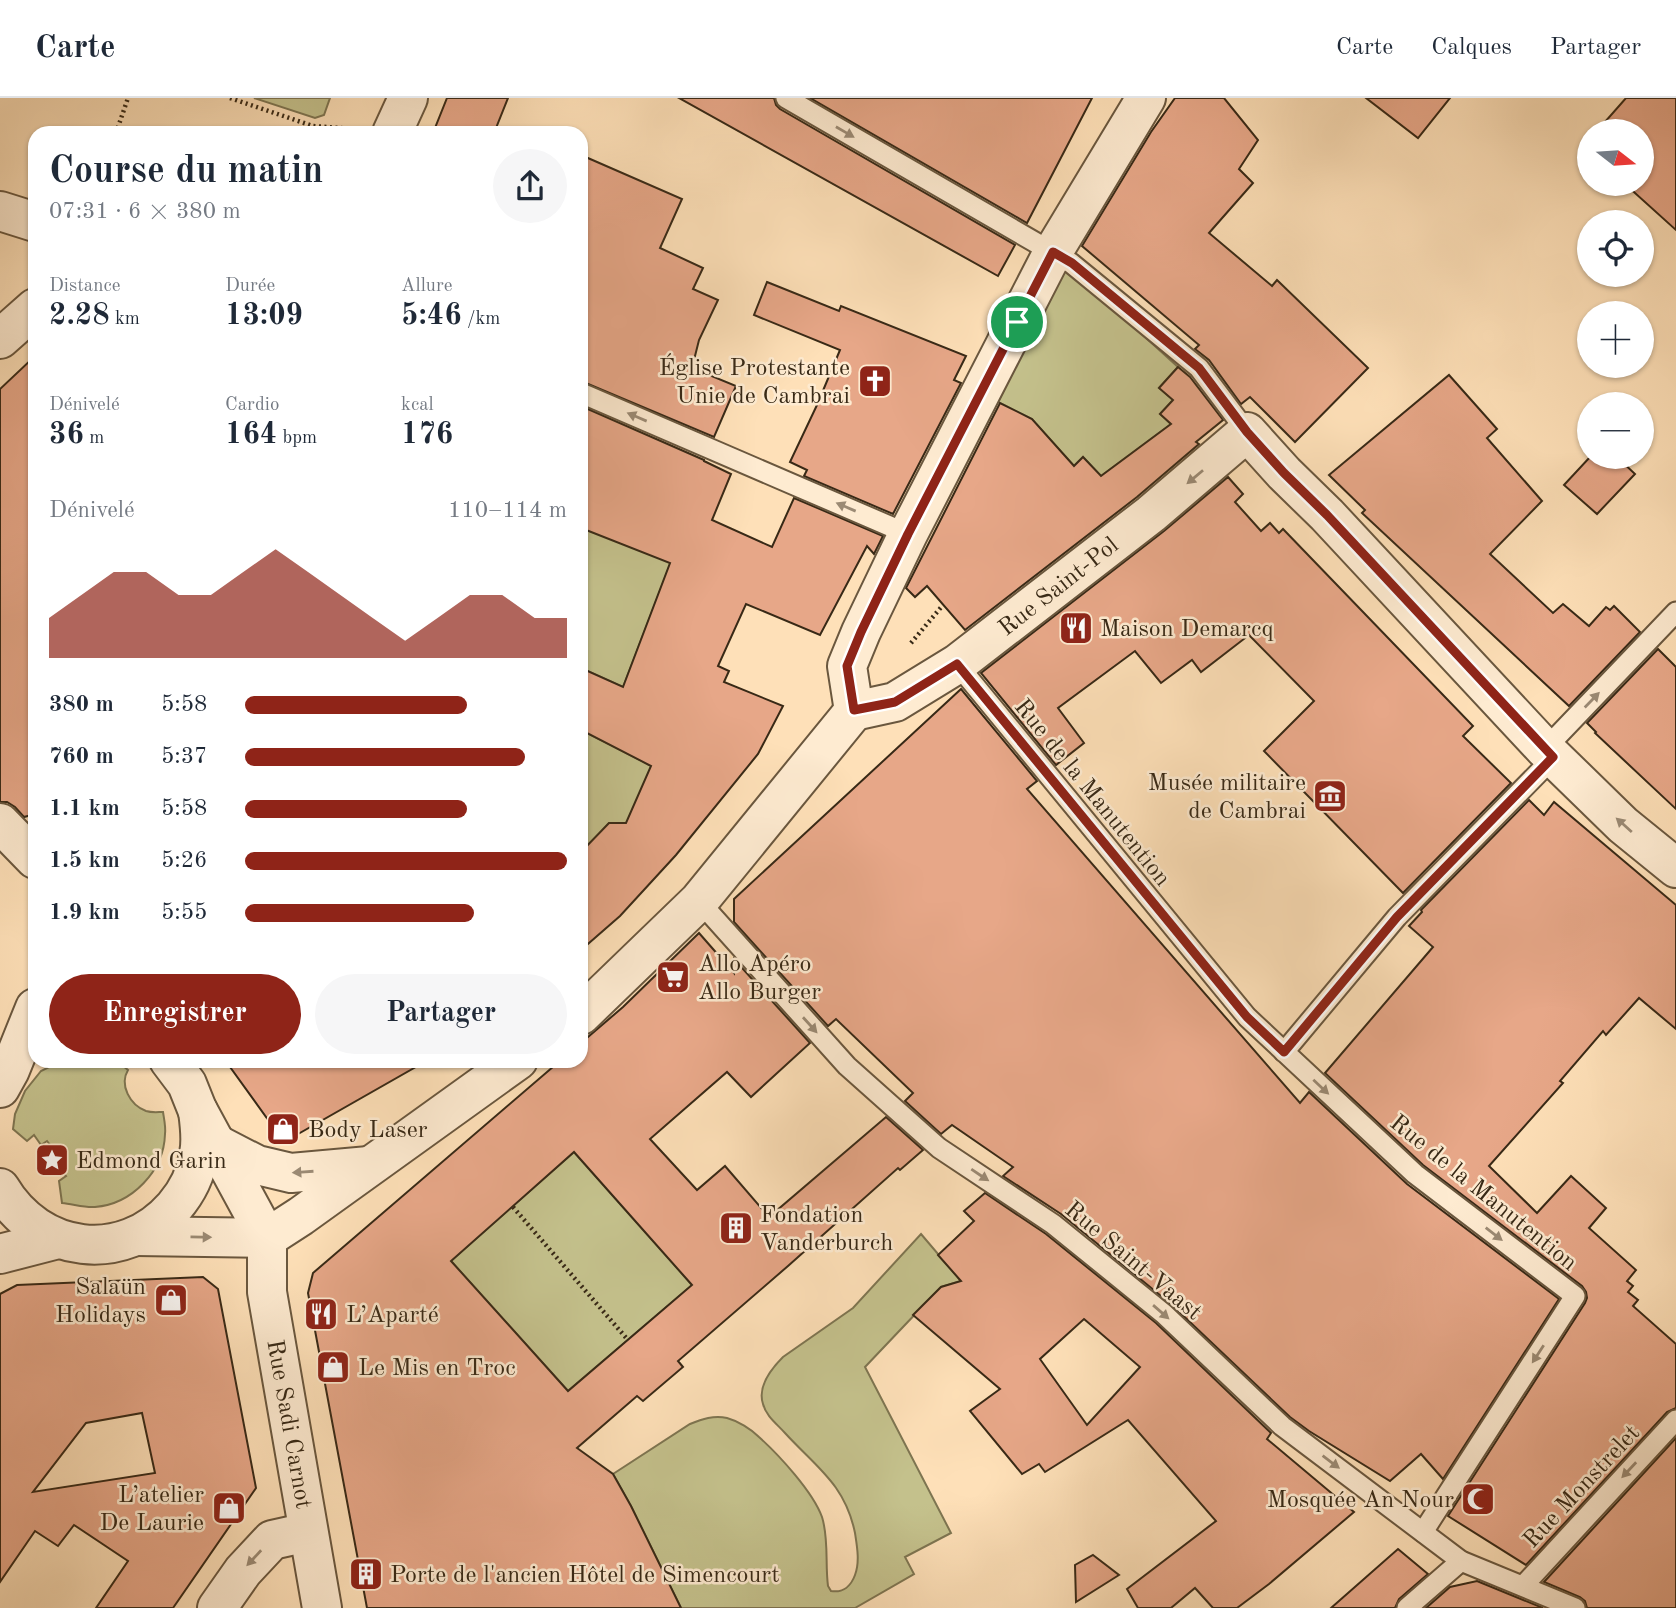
<!DOCTYPE html>
<html lang="fr">
<head>
<meta charset="utf-8">
<style>
  body { margin:0; font-family:"Old Standard TT",serif; background:#f6f6f7; color:#1f2937; height:100vh; display:flex; flex-direction:column; font-size:26px; white-space:nowrap }
  * { box-sizing:border-box; margin:0 }
  p { font-size:23px; color:#747a83 }
  .icon { flex:none; width:38px; height:38px; fill:none; stroke:currentColor; stroke-width:2; stroke-linecap:round; stroke-linejoin:round }
  .map { position:relative; flex:1; overflow:hidden }
  .details { position:absolute; left:28px; top:28px; width:560px; height:942px; display:flex; flex-direction:column; background:#fff; border-radius:21px; box-shadow:0 2px 5px #0004 }
  .details>* { flex:none }
  .needle { width:46px; rotate:107deg }
  .tools { position:absolute; left:1577px; top:21px; display:grid; gap:14px }
  .tools a { display:grid; place-items:center; width:77px; height:77px; border-radius:50%; background:#fff; box-shadow:0 2px 5px #0004; font-size:35px }
  .pin { position:absolute; display:grid; place-items:center; width:60px; height:60px; color:#fff; margin:-30px; border:4px solid #fff; border-radius:50%; box-shadow:0 2px 7px #0007 }
  .round { display:grid; place-items:center; flex:none; width:74px; height:74px; border-radius:37px; background:#f6f6f7 }
  .head { display:flex; align-items:center; justify-content:space-between; height:119px; padding:0 21px }
  h1 { font-size:38px; font-weight:800; line-height:52px }
  .metrics { display:grid; grid-template-columns:repeat(3,1fr); gap:10px; height:119px; padding:7px 21px }
  .metrics div { display:grid; align-content:center }
  .metrics b { font-size:30px; font-weight:800 }
  .metrics small { font-size:19px; font-weight:400 }
  .metrics p { font-size:19px }
  .chart { height:196px; padding:14px 21px }
  .chart p { display:flex; justify-content:space-between }
  .chart svg { width:100%; height:126px; margin-top:7px; fill:#8f2418; opacity:.7 }
  .action { display:flex; gap:14px; margin-top:auto; padding:14px 21px }
  .action a { flex:1; height:80px; border-radius:42px; background:#8f2418; color:#fff; font-size:28px; font-weight:800; line-height:80px; text-align:center }
  .action a+a { background:#f6f6f7; color:#1f2937 }
  ul { padding:0 21px; list-style:none; font-size:23px }
  li { display:grid; grid-template-columns:112px 84px 1fr; align-items:center; height:52px }
  li i { height:18px; border-radius:9px; background:#8f2418 }
  header { display:flex; align-items:center; gap:42px; box-sizing:border-box; height:98px; padding:0 35px; background:#fff; border-bottom:2px solid #e0e1e3 }
  header strong { font-size:33px }
  nav { display:flex; gap:38px; margin-inline-start:auto; font-size:24px }
  .map>svg:first-child { display:block }
  .green { fill:#c4c18c; stroke:#7e7551; stroke-width:2 }
  .building { fill:#e7a788; stroke:#382916; stroke-width:2; fill-rule:evenodd }
  .lines { fill:none; stroke-linecap:round; stroke-linejoin:round }
  .lane-casing { stroke:#6a573e; stroke-width:23 }
  .street-casing { stroke:#6a573e; stroke-width:42 }
  .path { stroke:#382916; stroke-width:4.5; stroke-dasharray:2 3.5; stroke-linecap:butt }
  .lane { stroke:#feebd1; stroke-width:19 }
  .street { stroke:#feebd1; stroke-width:38 }
  .oneway { fill:#9b8a74 }
  .route-casing { stroke:#fff; stroke-width:14 }
  .route { stroke:#8f2418; stroke-width:9 }
  .labels { text-anchor:middle; stroke-width:5; stroke-linejoin:round; paint-order:stroke }
  .poi-label { font-size:24px; fill:#382916; stroke:#feebd1; text-anchor:start }
  .street-label { font-size:24px; fill:#382916; stroke:#feebd1 }
</style>
</head>
<body>
<header>
<strong>Carte</strong>
<nav><a>Carte</a><a>Calques</a><a>Partager</a></nav>
</header>
<div class="map">
<svg width="1676" height="1510" viewBox="0 0 1676 1510">
  <rect width="100%" height="100%" fill="#fee0b8"/>
  <filter id="stains"><feTurbulence type="fractalNoise" baseFrequency=".00286" numOctaves="4"/><feColorMatrix values="0 0 0 0 .2 0 0 0 0 .09 0 0 0 0 .02 0 0 0 .5 -.17"/></filter>
  <radialGradient id="worn" r=".72"><stop offset=".6" stop-color="#630" stop-opacity="0"/><stop offset="1" stop-color="#630" stop-opacity=".3"/></radialGradient>
  <g class="green">
    <path d="M254,0h76l-6,17 -9,3z"/>
    <path d="M1069,173l21,16 88,80 -19,21 14,12 -13,14 11,10 -70,52 -18,-19 -9,9 -42,-47 -34,-17 65,-130z"/>
    <path d="M581,429l90,35 -48,125 -42,-19z"/>
    <path d="M581,632l73,37 -31,64 -9,-8h-5l-9,10 -4,27 -15,-15z"/>
    <path d="M117,963l11,9c-9,15 2,35 18,41 6,2 12,1 17,1 1,7 3,15 2,22 -1,37 -33,70 -70,73 -10,1 -22,-3 -33,-4l-3,-22 7,-5 -5,-6 5,-5 -19,-24 -6,4 -7,-10 -7,6 -14,-12 2,-15 10,-23 16,-20 20,-10z"/>
    <path d="M574,1054l118,133 -124,106 -117,-130z"/>
    <path d="M921,1136l40,47 -20,6 -76,80 86,166 -46,24 9,17 -59,34h-174l-50,-102 -18,-32 77,-50c12,-5 24,-9 37,-6 11,3 24,11 32,19 20,18 54,55 63,80 7,22 3,47 6,69l3,5c12,2 20,-5 24,-16 5,-13 2,-29 0,-42 -10,-49 -39,-66 -70,-100 -8,-9 -19,-17 -22,-29 -6,-18 9,-36 20,-47l70,-49z"/>
  </g>
  <g class="building">
    <path d="M447,0h61l-14,35h-61z"/>
    <path d="M679,0h95l2,7 4,4 235,136 -17,31z"/>
    <path d="M810,0h282l-65,125z"/>
    <path d="M1175,0h49l34,42 -19,29 14,14 -44,50 63,53 5,-6 91,88 -73,74 -45,-45 -9,7 -32,-44 -14,-11 4,-4 -117,-99 69,-114z"/>
    <path d="M1366,0h84l-32,40z"/>
    <path d="M1626,0h50v132l-51,-46h17v-53h-45z"/>
    <path d="M581,57l101,44 -22,49 43,20 -10,21 25,11 -19,40 -7,28 44,18 -22,51 -133,-56z"/>
    <path d="M767,184l72,29 2,-5 125,50 -12,24 7,3 -68,131 -89,-38 3,-6 -17,-8 27,-57 23,-55 -86,-35z"/>
    <path d="M35,258v458l-11,3 -9,-10 -8,-5h-7v-413z"/>
    <path d="M1178,269l12,10 33,43 -27,22 3,2 -62,53 -172,133 -38,-44 -12,11 -9,-9 94,-185 32,16 42,47 9,-9 18,19 70,-52 -11,-10 13,-14 -14,-12z"/>
    <path d="M1449,277l48,54 -10,9 55,63 -52,53 63,59 10,-9 26,22 17,-19 4,3 4,-4 26,26 -71,74 -207,-193 3,-3 -36,-35z"/>
    <path d="M581,308l123,54v1l27,13 -19,46 60,27 22,-49 89,38 -9,18 -7,-8 -47,89 -74,-31 -28,62 11,5 -5,11 59,24 -25,48 -82,101 -56,61 -39,34v-98l28,-29h17l25,-57 -70,-36v-62l42,19 47,-124 -89,-35z"/>
    <path d="M1590,359h27l18,17 -38,40 -33,-29z"/>
    <path d="M1228,379l15,17 -8,8 26,29 9,-8 9,10 4,-4 190,197 -10,10 48,47 -108,110 -139,-142 50,-50 -65,-66 -48,37 -9,-12 -31,23 -26,-32 -77,57 26,35 -28,22 -75,-92 183,-142z"/>
    <path d="M1658,551l18,18v142l-81,-76 1,-1 -9,-9z"/>
    <path d="M961,591l76,92 -10,8 273,314 9,-11 98,92 152,115 -116,180 -22,-25 -31,27 -81,-50 -19,-14 -118,-112 -111,-91 -58,-38 10,-9 -61,-42 -11,9 -36,-33 8,-8 -77,-74 -8,7 -94,-104v-23z"/>
    <path d="M1529,702l15,15 10,-13 122,103v124l-37,-31 -33,37 -3,-4 -43,50 3,2 -74,83 48,47 34,-37 35,32 -17,20 47,42 -9,11 6,5 -5,6 10,8 -5,6 43,38v64l-9,4 -141,153 -78,-49 137,-213 2,-5 -1,-6 -4,-6 -159,-121 -98,-92 108,-126 -24,-21 13,-14 -1,-2z"/>
    <path d="M699,835l35,40v-14l76,84 -59,54 -24,-25 -77,67 47,51 28,-24 44,51 117,-100 37,33 -23,20 -2,-2 -110,98 -110,95 5,6 -40,34 -6,-5 -60,52 36,26 18,32 50,102h-314l-59,-315 5,-20 248,-213h20v-17l42,-36zM574,1054l118,133 -124,106 -117,-130z"/>
    <path d="M225,962h203l-144,82z"/>
    <path d="M985,1095l61,41 110,89 115,110 -4,6 87,73 -85,72 -32,24h-24l-18,-20 -24,20h-33l-11,-19 89,-68 -88,-101 -83,52 -6,-8 -17,10 -52,-63 30,-22 -87,-74 28,-28 20,-6 -23,-26 36,-34 -10,-10zM1084,1221l56,48 -53,58 -47,-66z"/>
    <path d="M203,1179l15,12 38,199 -83,120h-77l32,-47 -54,-36 -16,21 -23,-15 -35,51v-288l17,-9zM142,1315l13,60 -122,19 53,-69z"/>
    <path d="M1676,1340v170h-89l-2,-7 -5,-4 -36,-15z"/>
    <path d="M1398,1451l30,25 -29,25 -4,9h-64z"/>
    <path d="M1093,1457l26,20 -43,27 -1,-37z"/>
    <path d="M1477,1483l66,27h-117l24,-21z"/>
  </g>
  <g class="lines">
    <g class="lane-casing">
      <g id="lane">
        <path d="M786,0l285,165 128,105 48,64"/>
        <path d="M581,295l327,141"/>
        <path d="M957,566l290,353 168,157 160,122 -152,236"/>
        <path d="M1545,651l131,-137"/>
        <path d="M699,803l148,165 92,82 114,76 111,90 118,112 179,135 114,47"/>
        <path d="M1284,954l113,-135 157,-160"/>
        <path d="M1523,1488l153,-166"/>
        <path d="M1407,1510l54,-47"/>
      </g>
    </g>
    <g class="street-casing">
      <g id="street">
        <path d="M392,35l16,-35"/>
        <path d="M0,113l35,11"/>
        <path d="M0,241l35,-31"/>
        <path d="M854,613l41,-9 62,-38 194,-150 96,-82 37,41 43,42 218,234 78,76 53,43"/>
        <path d="M854,613l-7,-45 14,-34 47,-98 145,-282 93,-154"/>
        <path d="M0,725l35,36"/>
        <path d="M581,917l118,-114 155,-190"/>
        <path d="M169,962l18,24 10,25 70,129v54l55,316"/>
        <path d="M0,990l10,-18 25,-62"/>
        <path d="M218,1047l39,20 34,8 78,-7"/>
        <path d="M0,1090c39,66 123,77 174,19 13,-15 22,-33 25,-53 3,-14 1,-28 -1,-43"/>
        <path d="M136,1138l131,2"/>
        <path d="M267,1140l34,-22 217,-156"/>
        <path d="M0,1156l58,-15"/>
        <path d="M217,1510l26,-37 29,-31 36,-8"/>
      </g>
    </g>
    <g class="path">
      <path d="M230,0l83,28 40,3"/>
      <path d="M116,35l12,-35"/>
      <path d="M911,545l32,-38"/>
      <path d="M513,1109l115,133"/>
    </g>
    <use href="#lane" class="lane"/>
    <use href="#street" class="street"/>
  </g>
  <defs><path id="oneway-solid" d="M-6-.8H1V-3.2L6.5 0L1 3.2V.8H-6Z" transform="scale(1.75)"/></defs>
  <g class="oneway">
    <use href="#oneway-solid" transform="translate(845 34) rotate(30)"/>
    <use href="#oneway-solid" transform="translate(637 319) rotate(-157)"/>
    <use href="#oneway-solid" transform="translate(1195 379) rotate(140)"/>
    <use href="#oneway-solid" transform="translate(846 409) rotate(-157)"/>
    <use href="#oneway-solid" transform="translate(1592 602) rotate(-46)"/>
    <use href="#oneway-solid" transform="translate(1624 727) rotate(-138)"/>
    <use href="#oneway-solid" transform="translate(810 927) rotate(48)"/>
    <use href="#oneway-solid" transform="translate(1321 989) rotate(43)"/>
    <use href="#oneway-solid" transform="translate(303 1074) rotate(176)"/>
    <use href="#oneway-solid" transform="translate(980 1077) rotate(34)"/>
    <use href="#oneway-solid" transform="translate(1494 1136) rotate(38)"/>
    <use href="#oneway-solid" transform="translate(201 1139) rotate(1)"/>
    <use href="#oneway-solid" transform="translate(1161 1214) rotate(41)"/>
    <use href="#oneway-solid" transform="translate(1538 1256) rotate(123)"/>
    <use href="#oneway-solid" transform="translate(1331 1364) rotate(37)"/>
    <use href="#oneway-solid" transform="translate(1629 1372) rotate(133)"/>
    <use href="#oneway-solid" transform="translate(254 1460) rotate(133)"/>
  </g>
  <g class="lines">
    <g class="route-casing">
      <path id="route" d="M1053,154l19,11 127,105 48,64 37,41 43,42 226,242 -156,160 -113,135 -37,-35 -290,-353 -62,38 -41,8 -7,-44 14,-34 47,-98z"/>
    </g>
    <use href="#route" class="route"/>
  </g>
  <defs>
    <g id="church-square" transform="scale(1.75)"><rect x="-9" y="-9" width="18" height="18" rx="4" fill="#8f2418" stroke="#feebd1"/><path d="M-1.2-6h2.4v3.5h3.3v2.4h-3.3V6h-2.4V-.1h-3.3v-2.4h3.3Z" fill="#fff"/></g>
    <g id="restaurant-square" transform="scale(1.75)"><rect x="-9" y="-9" width="18" height="18" rx="4" fill="#8f2418" stroke="#feebd1"/><path d="M-5-6h1v4h1v-4h1v4h1v-4h1v5L-1.5 .5V6h-2V.5L-5-1ZM5-6V6H3V1.5H1.5Q1.5-4 5-6Z" fill="#fff"/></g>
    <g id="museum-square" transform="scale(1.75)"><rect x="-9" y="-9" width="18" height="18" rx="4" fill="#8f2418" stroke="#feebd1"/><path d="M0-6L6-3V-2H-6V-3ZM-5-1h2V3h-2ZM-1-1h2V3h-2ZM3-1h2V3H3ZM-6 4H6V6H-6Z" fill="#fff"/></g>
    <g id="supermarket-square" transform="scale(1.75)"><rect x="-9" y="-9" width="18" height="18" rx="4" fill="#8f2418" stroke="#feebd1"/><path d="M-6-5.5h2.5l.6 2H6L4.5 2H-2.5L-4.4-4H-6ZM-1.5 3.2a1.3 1.3 0 1 0 .1 0ZM3 3.2a1.3 1.3 0 1 0 .1 0Z" fill="#fff"/></g>
    <g id="shop-square" transform="scale(1.75)"><rect x="-9" y="-9" width="18" height="18" rx="4" fill="#8f2418" stroke="#feebd1"/><path d="M-5-2.5h2.3a2.7 3.5 0 0 1 5.4 0H5L5.5 6h-11ZM-1.5-2.5h3a1.5 2.3 0 0 0-3 0Z" fill="#fff"/></g>
    <g id="sight-square" transform="scale(1.75)"><rect x="-9" y="-9" width="18" height="18" rx="4" fill="#8f2418" stroke="#feebd1"/><path d="M0-6L1.8-2.2L6-1.7L2.9 1.2L3.7 5.4L0 3.3L-3.7 5.4L-2.9 1.2L-6-1.7L-1.8-2.2Z" fill="#fff"/></g>
    <g id="building-square" transform="scale(1.75)"><rect x="-9" y="-9" width="18" height="18" rx="4" fill="#8f2418" stroke="#feebd1"/><path d="M-4-6H4V6H1V3H-1V6H-4ZM-2.5-4.3h1.7v1.8h-1.7ZM.8-4.3h1.7v1.8H.8ZM-2.5-1h1.7V.8h-1.7ZM.8-1h1.7V.8H.8Z" fill="#fff"/></g>
    <g id="mosque-square" transform="scale(1.75)"><rect x="-9" y="-9" width="18" height="18" rx="4" fill="#8f2418" stroke="#feebd1"/><path d="M3.5-4.9A6 6 0 1 0 3.5 4.9A5 5 0 1 1 3.5-4.9Z" fill="#fff"/></g>
  </defs>
  <g fill-rule="evenodd">
    <use href="#church-square" x="875" y="283"/>
    <use href="#restaurant-square" x="1076" y="530"/>
    <use href="#museum-square" x="1330" y="698"/>
    <use href="#supermarket-square" x="673" y="879"/>
    <use href="#shop-square" x="283" y="1031"/>
    <use href="#sight-square" x="52" y="1062"/>
    <use href="#building-square" x="736" y="1130"/>
    <use href="#shop-square" x="171" y="1202"/>
    <use href="#restaurant-square" x="321" y="1216"/>
    <use href="#shop-square" x="333" y="1269"/>
    <use href="#mosque-square" x="1478" y="1401"/>
    <use href="#shop-square" x="229" y="1410"/>
    <use href="#building-square" x="366" y="1476"/>
  </g>
  <g class="labels">
    <g class="poi-label">
      <text x="850" y="277" text-anchor="end">Église Protestante<tspan x="850" dy="28">Unie de Cambrai</tspan></text>
      <text x="1100" y="538">Maison Demarcq</text>
      <text x="1306" y="692" text-anchor="end">Musée militaire<tspan x="1306" dy="28">de Cambrai</tspan></text>
      <text x="698" y="873">Allo Apéro<tspan x="698" dy="28">Allo Burger</tspan></text>
      <text x="308" y="1039">Body Laser</text>
      <text x="76" y="1070">Edmond Garin</text>
      <text x="760" y="1124">Fondation<tspan x="760" dy="28">Vanderburch</tspan></text>
      <text x="146" y="1196" text-anchor="end">Salaün<tspan x="146" dy="28">Holidays</tspan></text>
      <text x="346" y="1224">L’Aparté</text>
      <text x="358" y="1277">Le Mis en Troc</text>
      <text x="204" y="1404" text-anchor="end">L’atelier<tspan x="204" dy="28">De Laurie</tspan></text>
      <text x="1454" y="1409" text-anchor="end">Mosquée An Nour</text>
      <text x="390" y="1484">Porte de l'ancien Hôtel de Simencourt</text>
    </g>
    <g class="street-label">
      <text transform="translate(1058 488) rotate(-38)" y="8">Rue Saint-Pol</text>
      <text transform="translate(1093 694) rotate(51)" y="8">Rue de la Manutention</text>
      <text transform="translate(1484 1094) rotate(39)" y="8">Rue de la Manutention</text>
      <text transform="translate(1134 1162) rotate(40)" y="8">Rue Saint-Vaast</text>
      <text transform="translate(290 1326) rotate(80)" y="8">Rue Sadi Carnot</text>
      <text transform="translate(1581 1388) rotate(-47)" y="8">Rue Monstrelet</text>
    </g>
  </g>
  <rect width="100%" height="100%" filter="url(#stains)"/>
  <rect width="100%" height="100%" fill="url(#worn)"/>
</svg>
<div class="tools">
<a><svg class="needle" viewBox="-14 -14 28 28"><path d="M0-13l5 13h-10z" fill="#e53935"/><path d="M0 13l5-13h-10z" fill="#747a83"/></svg></a>
<a><svg class="icon" aria-label="locate" viewBox="0 0 24 24"><circle cx="12" cy="12" r="6"/><path d="M12 2v4M12 18v4M2 12h4M18 12h4"/></svg></a>
<a>+</a>
<a>−</a>
</div>
<div class="pin" style="left:1017px;top:224px;background:#1e9e55"><svg class="icon" aria-label="arrive" viewBox="0 0 24 24"><path d="M6 21V4h12l-3 4 3 4H6"/></svg></div>
<section class="details">
<div class="head"><div><h1>Course du matin</h1><p>07:31 · 6 × 380 m</p></div><a class="round"><svg class="icon" aria-label="share" viewBox="0 0 24 24"><path d="M12 15V3M7 8l5-5 5 5M5 13v7h14v-7"/></svg></a></div>
<div class="metrics">
<div><p>Distance</p><b>2.28<small> km</small></b></div>
<div><p>Durée</p><b>13:09</b></div>
<div><p>Allure</p><b>5:46<small> /km</small></b></div>
</div>
<div class="metrics">
<div><p>Dénivelé</p><b>36<small> m</small></b></div>
<div><p>Cardio</p><b>164<small> bpm</small></b></div>
<div><p>kcal</p><b>176</b></div>
</div>
<div class="chart"><p><span>Dénivelé</span>110–114 m</p>
<svg viewBox="0 0 160 44" preserveAspectRatio="none"><path d="M0 44V30L10 22L20 14L30 14L40 22L50 22L60 14L70 6L80 14L90 22L100 30L110 38L120 30L130 22L140 22L150 30L160 30V44z"/></svg>
</div>
<ul>
<li><b>380 m</b>5:58<i style="width:69%"></i></li>
<li><b>760 m</b>5:37<i style="width:87%"></i></li>
<li><b>1.1 km</b>5:58<i style="width:69%"></i></li>
<li><b>1.5 km</b>5:26<i style="width:100%"></i></li>
<li><b>1.9 km</b>5:55<i style="width:71%"></i></li>
</ul>
<div class="action"><a>Enregistrer</a><a>Partager</a></div>
</section>
</div>
</body>
</html>
